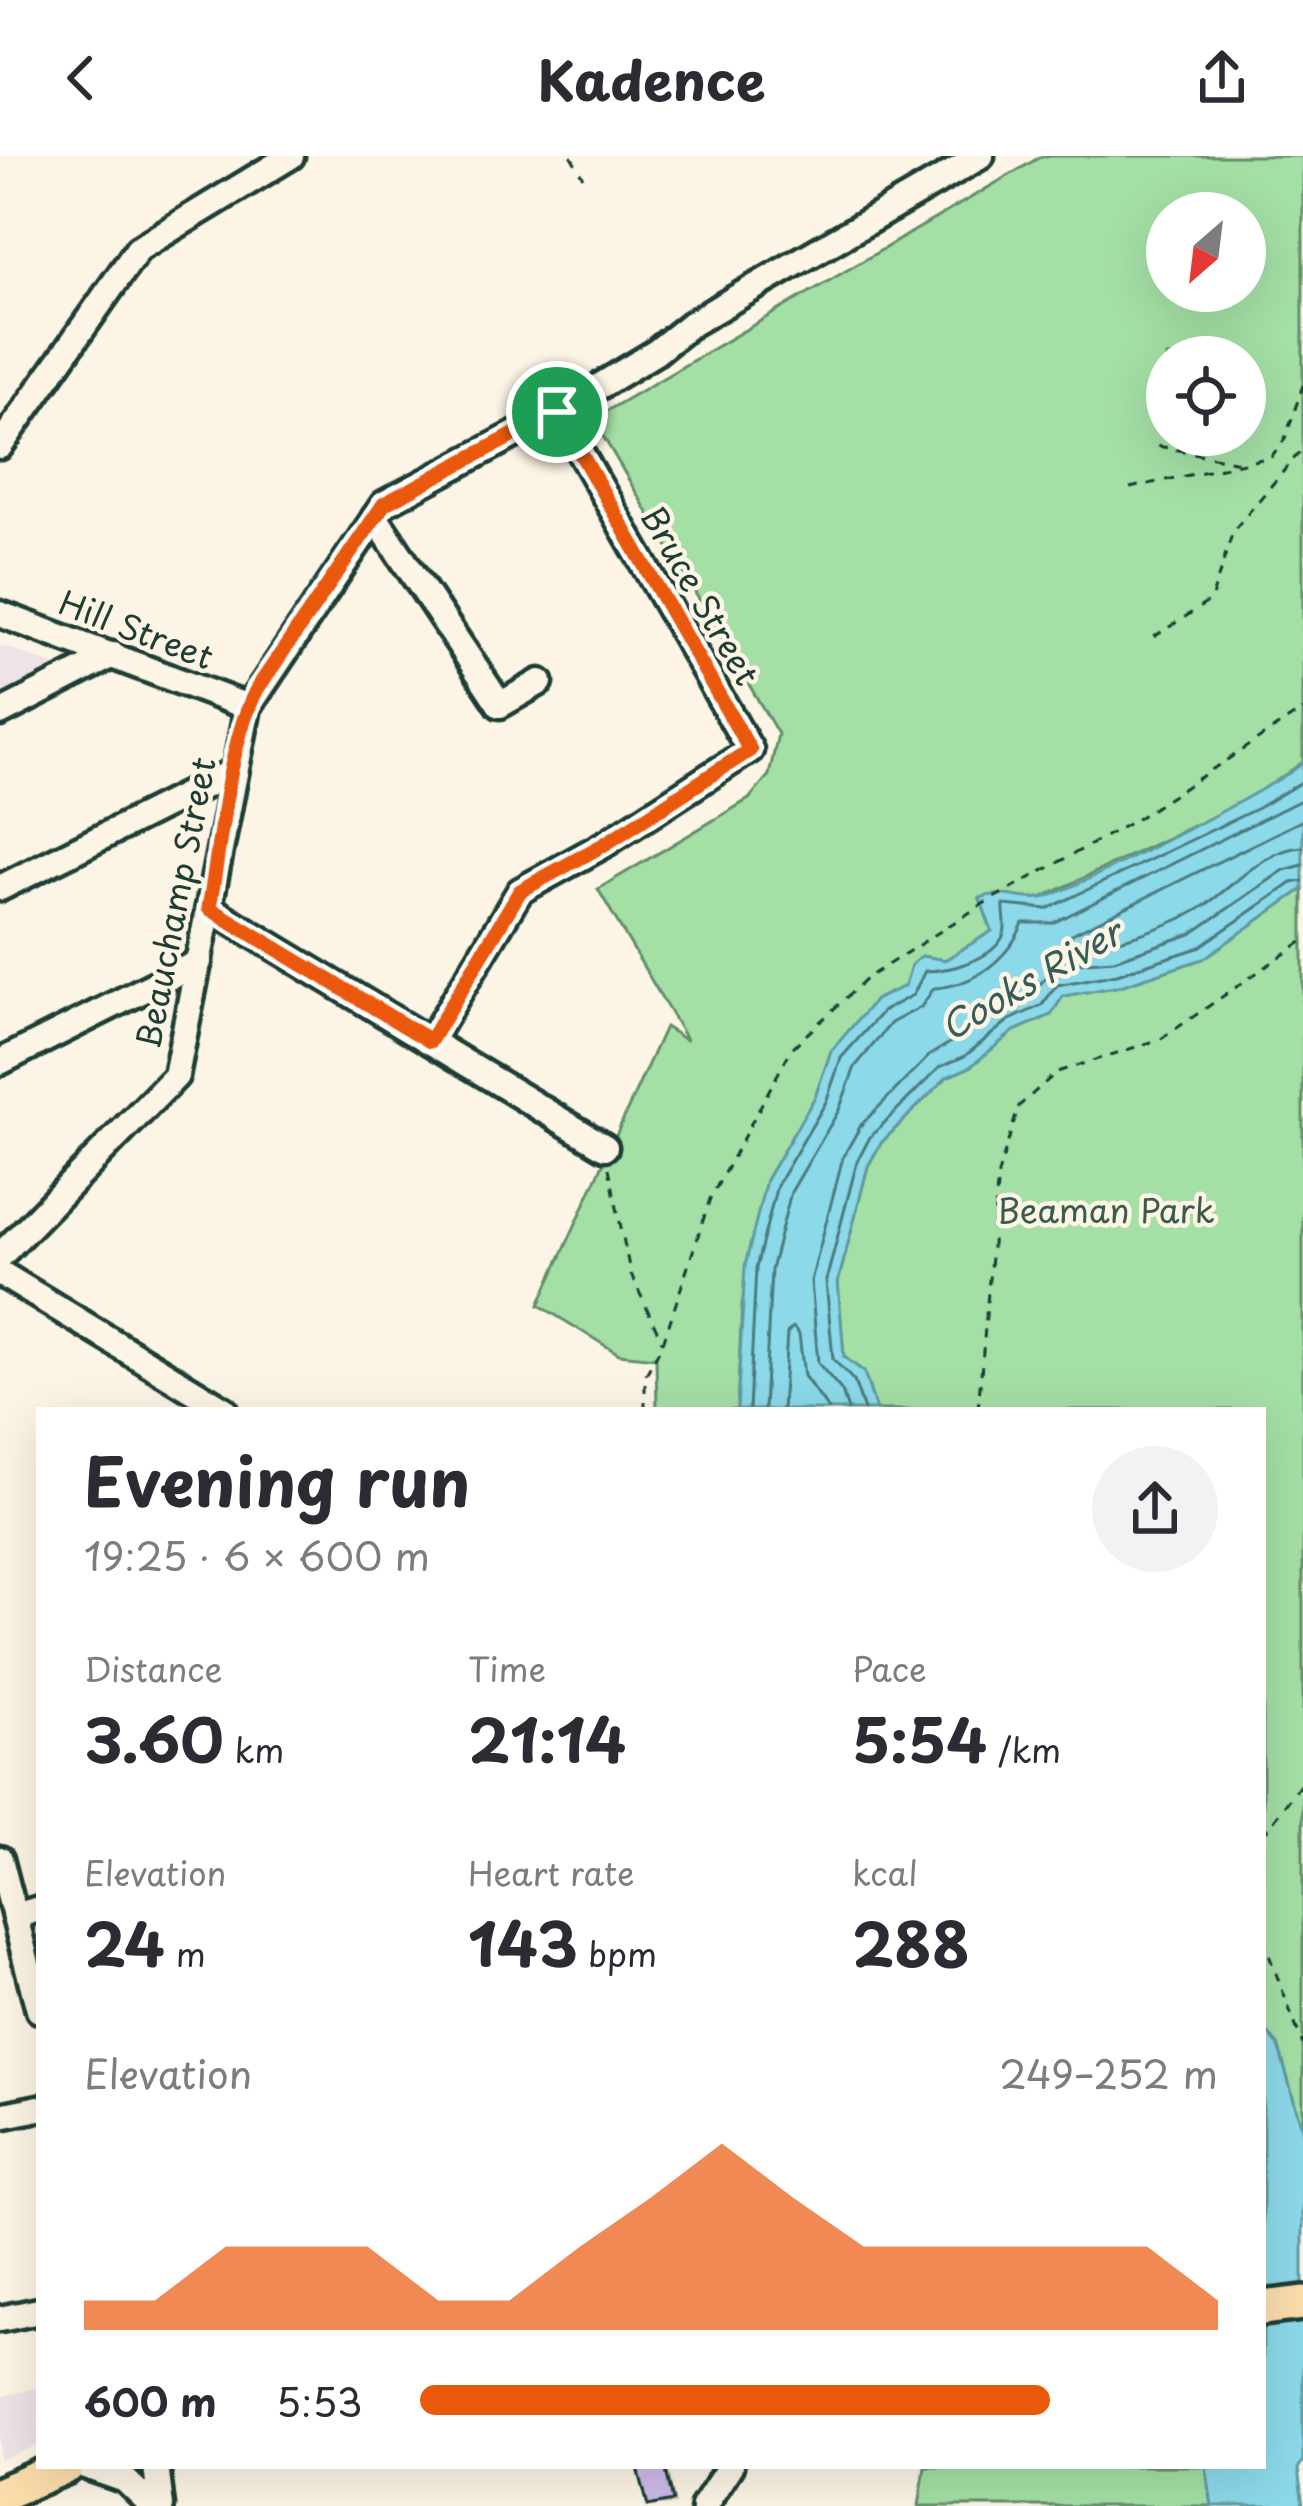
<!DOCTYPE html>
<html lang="en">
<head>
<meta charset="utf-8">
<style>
  body { margin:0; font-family:"Playpen Sans",sans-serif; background:#f2f2f3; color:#2b2b33; height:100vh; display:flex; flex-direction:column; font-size:45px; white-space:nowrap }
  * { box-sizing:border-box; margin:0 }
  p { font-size:39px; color:#7c7c81 }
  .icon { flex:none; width:66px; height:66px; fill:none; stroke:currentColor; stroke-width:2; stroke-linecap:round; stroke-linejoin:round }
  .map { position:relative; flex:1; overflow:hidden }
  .details { position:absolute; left:36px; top:1251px; width:1230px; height:1062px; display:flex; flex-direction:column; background:#fff; border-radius:0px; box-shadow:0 12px 48px #0002 }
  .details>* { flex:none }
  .needle { width:78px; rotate:208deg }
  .controls { position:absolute; left:1146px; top:36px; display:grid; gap:24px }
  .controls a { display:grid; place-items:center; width:120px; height:120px; border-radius:50%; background:#fff; box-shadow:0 12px 48px #0002; font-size:60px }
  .pin { position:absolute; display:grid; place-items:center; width:102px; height:102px; color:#fff; margin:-51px; border:6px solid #fff; border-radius:50%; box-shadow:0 3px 12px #0007 }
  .round { display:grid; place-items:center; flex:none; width:126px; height:126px; border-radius:63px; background:#f2f2f3 }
  .overview { display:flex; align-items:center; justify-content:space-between; height:204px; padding:0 48px }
  h1 { font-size:66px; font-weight:700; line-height:90px }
  .stats { display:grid; grid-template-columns:repeat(3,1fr); gap:18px; height:204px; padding:12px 48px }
  .stats div { display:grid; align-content:center }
  .stats b { font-size:60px; font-weight:700 }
  .stats small { font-size:33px; font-weight:400 }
  .stats p { font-size:33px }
  .chart { height:336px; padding:24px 48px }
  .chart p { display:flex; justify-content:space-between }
  .chart svg { width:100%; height:216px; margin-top:12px; fill:#ea580c; opacity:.7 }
  ul { padding:0 48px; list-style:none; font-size:39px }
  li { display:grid; grid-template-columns:192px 144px 1fr; align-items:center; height:90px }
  li i { height:30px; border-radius:15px; background:#ea580c }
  header { display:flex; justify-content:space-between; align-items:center; height:156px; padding:0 48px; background:#fff; font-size:54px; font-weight:700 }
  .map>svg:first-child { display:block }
  .built { fill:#eee3e6 }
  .green { fill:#a4dfa5; stroke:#628e6c; stroke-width:3; fill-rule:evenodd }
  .water { fill:#8cd9ea; stroke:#609ba1; stroke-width:3 }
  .shadow { fill:#0003 }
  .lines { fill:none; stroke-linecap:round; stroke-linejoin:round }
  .shore { stroke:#4b7b7d; stroke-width:3 }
  .building { fill:#cebaea; stroke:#1f3d34; stroke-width:3 }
  .minor-casing { stroke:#1f3d34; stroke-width:33 }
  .major-casing { stroke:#1f3d34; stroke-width:42 }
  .path { stroke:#1f3d34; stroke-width:3; stroke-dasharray:9 9; stroke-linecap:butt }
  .minor { stroke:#fcf5e5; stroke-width:24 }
  .major { stroke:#fbddab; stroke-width:33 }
  .route-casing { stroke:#fff; stroke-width:24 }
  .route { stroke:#ea580c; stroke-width:15 }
  .labels { text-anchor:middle; stroke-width:9; stroke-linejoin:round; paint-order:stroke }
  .street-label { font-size:33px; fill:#1f3d34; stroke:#fcf5e5 }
  .park-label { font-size:33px; fill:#3a5d4b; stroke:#fcf5e5 }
  .water-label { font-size:36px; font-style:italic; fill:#355c58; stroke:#fcf5e5 }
</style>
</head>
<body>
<header><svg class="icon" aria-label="back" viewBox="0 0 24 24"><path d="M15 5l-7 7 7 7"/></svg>Kadence<svg class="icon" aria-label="share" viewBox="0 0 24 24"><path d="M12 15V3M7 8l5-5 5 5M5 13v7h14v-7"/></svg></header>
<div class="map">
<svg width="1303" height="2350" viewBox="0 0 1303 2350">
  <rect width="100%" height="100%" fill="#fcf5e5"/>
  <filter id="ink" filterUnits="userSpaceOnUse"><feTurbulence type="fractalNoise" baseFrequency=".00833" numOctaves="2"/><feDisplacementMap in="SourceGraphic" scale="24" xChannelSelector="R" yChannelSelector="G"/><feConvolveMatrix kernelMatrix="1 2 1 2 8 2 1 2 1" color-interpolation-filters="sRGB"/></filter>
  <g filter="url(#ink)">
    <g class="built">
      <path d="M0,489l68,25 -68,34z"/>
      <path d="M39,2231v58l-39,15v-63z"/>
    </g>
    <g class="green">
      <path d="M1042,0h261v606l-49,35 -213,101 -61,1 12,32 -47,29 -24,-4 -16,30 -30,14 -44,52 -16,45 -49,83 -24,124 -5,106h-80l-1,-52 -37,-4 -80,-49 126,-278 22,14 -89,-152 151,-90 20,-24 9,-41 -185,-315zM1167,57h78v78h-78zM1167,201h78v78h-78z"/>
      <path d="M1303,733v1243l-25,-87 -12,-14 -3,-28v-593h-387l-12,-38 -20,-15 -6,-75 30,-116 13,-23 66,-66 23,-10 44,-36 37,-16 12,-19 57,-10 83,-27z"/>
      <path d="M925,2310h281l6,40h-293z"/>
    </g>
    <g class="water">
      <path d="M1303,606v127l-100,70 -83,27 -57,10 -12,19 -37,16 -44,36 -23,10 -66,66 -13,23 -30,116 6,75 20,15 12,38h-139l8,-144 21,-86 49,-83 16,-46 44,-51 30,-14 6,-21 10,-9 24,4 47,-29 -12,-33c24,-9 39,3 62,0 24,-4 251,-120 261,-136z"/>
      <path d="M1263,1847l3,28 12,14 25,87v328l-5,9 5,37h-91l-6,-40h57z"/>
    </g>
    <path class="shadow" d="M641,2310h27l8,39 -25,1z"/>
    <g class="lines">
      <g class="shore">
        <path d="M1303,664l-231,114 -3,8c25,11 89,-13 115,-25 41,-17 73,-68 119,-70"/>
        <path d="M749,1254l7,-142 21,-83 49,-83 15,-44 42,-47 30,-16 12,-24c23,0 69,-11 79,-37 3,-9 -1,-21 0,-29l43,4 211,-101 45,-27"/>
        <path d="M764,1254l7,-140 20,-78 48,-82 16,-43 36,-44 30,-16 13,-19c40,-2 75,-30 89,-65h30l250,-124"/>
        <path d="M782,1254l5,-77 6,-6 6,7 5,42 25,34"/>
        <path d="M848,1254l-6,-19 -24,-28 -7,-82 32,-124 18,-32 69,-70 102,-62 18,-20 23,-10 41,-3 77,-26 93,-64 19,-5"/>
        <path d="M864,1254l-10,-29 -21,-22 -7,-78 31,-119 13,-25 70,-70 25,-11 43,-35 34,-16 15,-20 60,-11 81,-26 94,-65 11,-2"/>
      </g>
    </g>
    <path class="building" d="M665,2310l8,35 -25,5 -10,-38z"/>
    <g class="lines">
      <g class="minor-casing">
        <g id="minor">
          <path d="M0,290l138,-197 153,-93"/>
          <path d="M375,361l125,188 40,-23"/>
          <path d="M0,458l248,93"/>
          <path d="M0,557l113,-58"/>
          <path d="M0,732l234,-117"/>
          <path d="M209,752l396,239"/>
          <path d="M430,885l90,-150 85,-47 145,-94 -193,-338"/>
          <path d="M0,906l199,-100"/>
          <path d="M0,1100l176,-180 72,-369 136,-203 173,-92 99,-60 35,-28 290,-168"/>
          <path d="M0,1117l225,137"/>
          <path d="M0,1703l39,151"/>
          <path d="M15,1760l24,-7"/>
          <path d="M0,1960l39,-8"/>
          <path d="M0,2163l39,-8"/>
          <path d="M85,2310l40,14 27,26"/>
          <path d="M156,2310l5,40"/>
          <path d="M704,2350l26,-40"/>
        </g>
      </g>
      <g class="major-casing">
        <g id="major">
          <path d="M1263,2152l40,-5"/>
          <path d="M0,2338l67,-28"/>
        </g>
      </g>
      <g class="path">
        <path d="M571,0l12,21"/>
        <path d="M1158,290l86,17"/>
        <path d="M1130,332l141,-31 14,-18 18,-54"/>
        <path d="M1154,481l57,-37 22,-69 70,-83"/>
        <path d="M609,1012l21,104 32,69"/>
        <path d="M645,1254v-34l18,-33 47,-144 82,-151 75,-70 116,-74 152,-84 168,-110"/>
        <path d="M978,1254l20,-236 21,-68 38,-34 104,-33 142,-98"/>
        <path d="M1263,1679l40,-54"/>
        <path d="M1263,1783l40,106"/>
      </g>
      <use href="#minor" class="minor"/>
      <use href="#major" class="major"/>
    </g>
  </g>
  <g class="lines" filter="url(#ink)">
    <g class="route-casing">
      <path id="route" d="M557,256l193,338 -145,94 -85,47 -90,150 -221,-133c12,-65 18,-161 48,-219l127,-185z"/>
    </g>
    <use href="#route" class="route"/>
  </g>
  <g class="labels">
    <g class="street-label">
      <text transform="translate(700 440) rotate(60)" y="12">Bruce Street</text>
      <text transform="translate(136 474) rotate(21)" y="12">Hill Street</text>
      <text transform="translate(176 747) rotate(-79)" y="12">Beauchamp Street</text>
    </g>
    <g class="park-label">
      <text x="1106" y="1067">Beaman Park</text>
    </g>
    <g class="water-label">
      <text transform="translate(1031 824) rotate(-30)" y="13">Cooks River</text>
    </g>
  </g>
</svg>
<div class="controls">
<a><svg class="needle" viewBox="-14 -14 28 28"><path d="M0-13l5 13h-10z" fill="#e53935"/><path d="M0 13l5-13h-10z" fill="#7c7c81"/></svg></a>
<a><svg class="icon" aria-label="locate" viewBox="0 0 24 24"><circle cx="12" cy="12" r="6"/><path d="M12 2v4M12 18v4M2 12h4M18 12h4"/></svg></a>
</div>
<div class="pin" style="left:557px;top:256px;background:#1e9e55"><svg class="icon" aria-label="arrive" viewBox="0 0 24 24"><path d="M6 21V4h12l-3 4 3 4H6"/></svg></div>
<section class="details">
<div class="overview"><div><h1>Evening run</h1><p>19:25 · 6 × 600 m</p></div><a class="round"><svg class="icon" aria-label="share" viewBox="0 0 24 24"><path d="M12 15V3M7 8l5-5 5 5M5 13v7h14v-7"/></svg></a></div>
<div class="stats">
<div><p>Distance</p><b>3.60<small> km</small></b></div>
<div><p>Time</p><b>21:14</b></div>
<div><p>Pace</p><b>5:54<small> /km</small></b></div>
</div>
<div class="stats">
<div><p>Elevation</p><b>24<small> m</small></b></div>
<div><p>Heart rate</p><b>143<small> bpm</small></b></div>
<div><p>kcal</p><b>288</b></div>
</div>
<div class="chart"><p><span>Elevation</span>249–252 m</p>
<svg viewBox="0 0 160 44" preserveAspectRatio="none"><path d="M0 44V38L10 38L20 27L30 27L40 27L50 38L60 38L70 27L80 17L90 6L100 17L110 27L120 27L130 27L140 27L150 27L160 38V44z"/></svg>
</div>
<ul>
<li><b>600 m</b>5:53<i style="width:79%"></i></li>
</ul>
</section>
</div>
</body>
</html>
